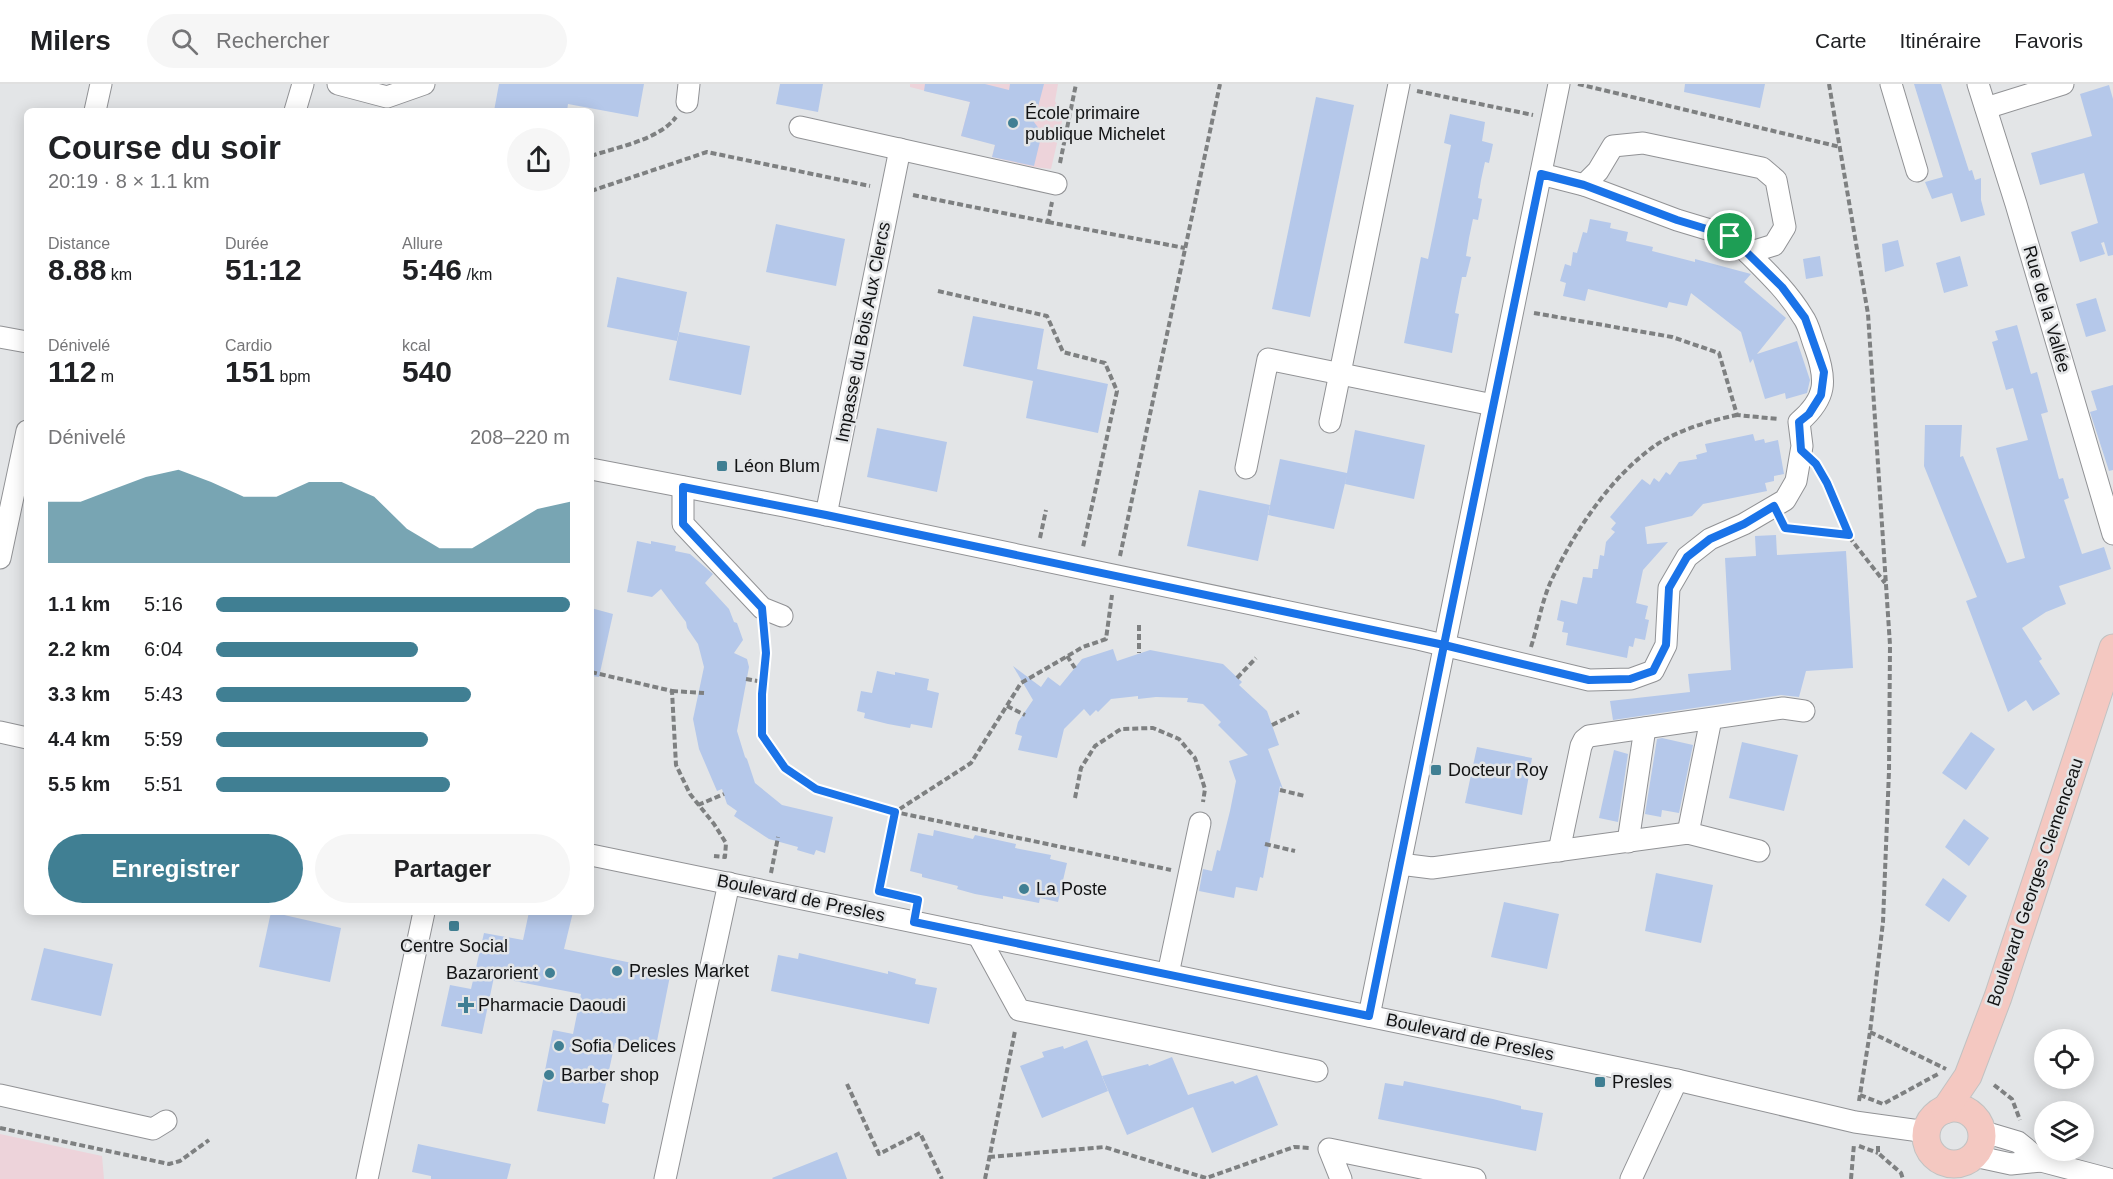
<!DOCTYPE html>
<html lang="fr">
<head>
<meta charset="utf-8">
<style>
  body { margin:0; font-family:Helvetica,sans-serif; background:#f6f6f6; color:#202124; height:100vh; display:flex; flex-direction:column; font-size:22px; white-space:nowrap }
  * { box-sizing:border-box; margin:0 }
  p { font-size:20px; color:#757577 }
  .icon { flex:none; width:33px; height:33px; fill:none; stroke:currentColor; stroke-width:2; stroke-linecap:round; stroke-linejoin:round }
  .map { position:relative; flex:1; overflow:hidden }
  .details { position:absolute; left:24px; top:24px; width:570px; height:807px; display:flex; flex-direction:column; background:#fff; border-radius:9px; box-shadow:0 3px 15px #0003 }
  .details>* { flex:none }
  .controls { position:absolute; left:2034px; top:945px; display:grid; gap:12px }
  .controls a { display:grid; place-items:center; width:60px; height:60px; border-radius:50%; background:#fff; box-shadow:0 3px 15px #0003; font-size:30px }
  .pin { position:absolute; display:grid; place-items:center; width:51px; height:51px; color:#fff; margin:-26px; border:3px solid #fff; border-radius:50%; box-shadow:0 2px 6px #0007 }
  .round { display:grid; place-items:center; flex:none; width:63px; height:63px; border-radius:32px; background:#f6f6f6 }
  .headline { display:flex; align-items:center; justify-content:space-between; height:102px; padding:0 24px }
  h1 { font-size:33px; font-weight:700; line-height:45px }
  .figures { display:grid; grid-template-columns:repeat(3,1fr); gap:9px; height:102px; padding:6px 24px }
  .figures div { display:grid; align-content:center }
  .figures b { font-size:30px; font-weight:700 }
  .figures small { font-size:16px; font-weight:400 }
  .figures p { font-size:16px }
  .chart { height:168px; padding:12px 24px }
  .chart p { display:flex; justify-content:space-between }
  .chart svg { width:100%; height:108px; margin-top:6px; fill:#407f93; opacity:.7 }
  .primary-button { display:flex; gap:12px; margin-top:auto; padding:12px 24px }
  .primary-button a { flex:1; height:69px; border-radius:36px; background:#407f93; color:#fff; font-size:24px; font-weight:700; line-height:69px; text-align:center }
  .primary-button a+a { background:#f6f6f6; color:#202124 }
  ul { padding:0 24px; list-style:none; font-size:20px }
  li { display:grid; grid-template-columns:96px 72px 1fr; align-items:center; height:45px }
  li i { height:15px; border-radius:8px; background:#407f93 }
  header { display:flex; align-items:center; gap:36px; box-sizing:border-box; height:84px; padding:0 30px; background:#fff; border-bottom:2px solid #e0e0e0 }
  header strong { font-size:28px }
  nav { display:flex; gap:33px; margin-inline-start:auto; font-size:21px }
  .search { width:420px; height:54px; background:#f6f6f6; display:flex; align-items:center; gap:15px; box-sizing:border-box; padding:0 21px; border-radius:33px; color:#757577; font-size:22px }
  .map>svg:first-child { display:block }
  .education { fill:#edd3da }
  .building { fill:#b5c8ea }
  .lines { fill:none; stroke-linecap:round; stroke-linejoin:round }
  .minor-casing { stroke:#919295; stroke-width:23 }
  .major-casing { stroke:#c1c2c2; stroke-width:29 }
  .path { stroke:#7e8081; stroke-width:4; stroke-dasharray:6 3; stroke-linecap:butt }
  .minor { stroke:#fff; stroke-width:21 }
  .major { stroke:#f4c8c1; stroke-width:27 }
  .route-casing { stroke:#fff; stroke-width:12 }
  .route { stroke:#1a73e8; stroke-width:8 }
  .poi-dot { fill:#407f93; stroke:#e3e5e7; stroke-width:2 }
  .labels { text-anchor:middle; stroke-width:5; stroke-linejoin:round; paint-order:stroke }
  .poi-label { font-size:18px; fill:#121314; stroke:#e3e5e7; text-anchor:start }
  .street-label { font-size:18px; fill:#121314; stroke:#e3e5e7 }
</style>
</head>
<body>
<header>
<strong>Milers</strong>
<div class="search"><svg class="icon" aria-label="search" viewBox="0 0 24 24"><circle cx="10" cy="10" r="6"/><path d="M15 15l6 6"/></svg>Rechercher</div>
<nav><a>Carte</a><a>Itinéraire</a><a>Favoris</a></nav>
</header>
<div class="map">
<svg width="2113" height="1095" viewBox="0 0 2113 1095">
  <rect width="100%" height="100%" fill="#e3e5e7"/>
  <g class="education">
    <path d="M910,0h148l-3,17 8,16 -12,52 -17,-2 -42,-10 6,-25 -8,11 -29,-7 9,-34 -60,-15z"/>
    <path d="M0,1050l102,22 2,23h-104z"/>
  </g>
  <g class="building">
    <path d="M499,0h145l-6,33 -70,-13 -1,7h-73z"/>
    <path d="M780,0h43l-5,28 -42,-8z"/>
    <path d="M925,0h60l24,6 1,-6h34l-10,38 8,11 -8,33 -42,-9 3,-12 -34,-9 9,-34 -46,-11z"/>
    <path d="M1685,0h80l-5,24 -76,-16z"/>
    <path d="M1914,0h27l28,87 3,-1 3,10 6,-2v22l4,15 -24,7 -9,-29 -20,6 -7,-17 18,-5z"/>
    <path d="M2109,1l4,14v156l-5,1 -4,-14 -3,1 4,11 -25,8 -9,-30 27,-9 -14,-50 -44,12 -9,-32 61,-17 -12,-42z"/>
    <path d="M1316,13l38,8 -44,212 -38,-8z"/>
    <path d="M1450,30l35,8 -3,19 11,3 -4,19 -4,-1 -4,18 -3,18 4,1 -4,21 -5,-1 -4,19 -3,18 5,1 -5,20h-4l-7,36 4,1 -7,39 -48,-10 17,-86 7,2 6,-29 17,-85 -7,-2z"/>
    <path d="M1590,135l21,4 -1,5 18,4 -2,9 27,6 -1,4 43,11v-3l56,15 -7,8 42,36 -29,36 40,-13 13,39 -3,13 -21,6 -1,-6 -20,6 -12,-40 -3,4 -9,-31 -50,-39 -4,13 -18,-4 -2,6 -79,-19 -3,12 -22,-5 3,-13 -6,-2 5,-17 6,2 2,-14 4,1 6,-21 4,1z"/>
    <path d="M776,140l69,15 -9,47 -70,-14z"/>
    <path d="M1898,156l6,26 -19,6 -3,-28z"/>
    <path d="M1820,172l3,20 -17,3 -3,-20z"/>
    <path d="M1960,172l8,30 -24,7 -8,-30z"/>
    <path d="M617,193l70,15 -10,49 -70,-14z"/>
    <path d="M2096,214l10,33 -20,6 -10,-33z"/>
    <path d="M973,232l71,13 -7,40 71,15 -10,49 -72,-15 7,-37 -70,-15z"/>
    <path d="M2017,241l14,49 6,-2 11,40 -7,2 18,65 4,-1 6,20 -5,2 18,54 22,-7 7,22 -52,17 7,18 -20,8 -24,16 20,31 -3,2 21,33 -27,17 -7,-11 -18,12 -42,-111 11,-4 -53,-131 1,-41h37l-2,32 3,-1 44,107 18,-5 -29,-110 32,-8 -15,-52 -7,2 -14,-48 6,-2 -3,-9z"/>
    <path d="M679,248l71,14 -9,49 -72,-15z"/>
    <path d="M2113,301v85l-4,1 -19,-59 7,-2 -6,-19z"/>
    <path d="M877,344l70,14 -10,50 -70,-15z"/>
    <path d="M1355,346l70,15 -11,54 -69,-15 2,-9 -13,54 -66,-14 12,-56 67,14z"/>
    <path d="M1753,350l2,7 9,-2 1,4 13,-3 6,34 -10,2v5l-9,2 2,8 -64,13 -11,12 -47,11 2,17 21,-2 -25,28 -7,33 12,3 -3,13 4,1 -4,20 -10,-2 -2,9 -4,-1 -2,12 -61,-13 2,-12 -6,-1 2,-10 -7,-2 4,-20 16,4 6,-27 9,1 1,-9h5l2,-14 4,1 2,-14 9,-10 -4,-3 5,-6 -6,-6 32,-38 8,6 4,-7 5,4 7,-10 4,3 9,-13 18,-3 -1,-4 11,-3 -2,-8z"/>
    <path d="M1199,406l71,15 -12,56 -71,-15z"/>
    <path d="M1776,451l1,20 69,-4 7,117 -47,3 -7,26 -18,-2 -168,25 -3,-19 80,-9 -2,-18 43,-4 -6,-112 31,-2 -1,-20z"/>
    <path d="M637,457l14,3v-3l25,5 -1,5 15,3 23,20 -8,9 24,26 5,13 3,1 6,17 -9,13 13,6 2,8 -12,64 8,26 2,2 8,24 27,22 51,12 -8,36 -9,-3 -2,5 -17,-5 1,-3 -29,-8 -35,-23 3,-5 -10,-7 -5,-15 -5,2 -18,-42 -6,-30 11,-52 -6,-23 -11,-16 -1,-6 -25,-33 -9,8 -25,-5z"/>
    <path d="M591,524l22,6 -14,63 -8,-1z"/>
    <path d="M1113,565l4,12 33,-11 73,14 19,18 -3,3 28,26 12,34 -11,4 15,40 -3,-3 -17,92 -3,-1 -3,14 -21,-4 -2,11 -35,-7 4,-22 9,2 5,-21 3,1 10,-40 6,-30 -7,-20 19,-6 -30,-30 3,-3 -18,-18 -16,-2 1,-4 -32,-1 -18,2v-3l-27,3 -13,13 -2,-2 -6,6 -6,-7 -20,20 -7,29 -39,-8 4,-14 -7,-2 3,-12 15,-22 -20,-34 28,21 7,-10 12,9 22,-27z"/>
    <path d="M877,587l18,4v-3l34,7 -2,11 12,3 -7,35 -21,-4 -1,4 -22,-4 -24,-6 1,-5 -8,-2 4,-20 11,2z"/>
    <path d="M1971,648l24,17 -29,41 -24,-17z"/>
    <path d="M1662,654l31,7 -14,68 -17,-3 -1,7 -16,-3 12,-75z"/>
    <path d="M1742,658l56,13 -14,56 -55,-13z"/>
    <path d="M1477,663l55,11 -10,57 -57,-12z"/>
    <path d="M1614,666l14,4 -10,68 -19,-4z"/>
    <path d="M1964,735l25,19 -20,28 -24,-19z"/>
    <path d="M934,746l39,9 2,-4 41,9 -1,4 36,7 -1,4 17,4 -9,39 -18,-4 -1,5 -36,-7v3l-28,-5 -18,-5 1,-3 -36,-9v-3l-12,-3 8,-38 15,3z"/>
    <path d="M1656,789l57,12 -12,58 -56,-12z"/>
    <path d="M1943,794l24,18 -18,26 -24,-17z"/>
    <path d="M1504,818l55,12 -12,55 -56,-12z"/>
    <path d="M271,828l70,16 -11,54 -71,-15z"/>
    <path d="M529,828h44l-9,37 107,22 -16,80 -40,-8 -13,59 7,2 -4,20 -68,-13 16,-81 20,4 8,-40 -87,-17 -12,57 -41,-8 9,-41 21,4 13,-56 39,7z"/>
    <path d="M44,864l69,16 -12,52 -70,-16z"/>
    <path d="M799,869l89,21v-3l28,8 -1,5 22,4 -8,36 -158,-33 7,-36 20,4z"/>
    <path d="M1087,956l21,51 -66,27 -22,-52 24,-9 -2,-5 21,-6 1,3z"/>
    <path d="M1172,973l16,38 45,-14 2,3 22,-9 21,50 -66,28 -19,-46 -66,28 -25,-59 46,-12 1,2z"/>
    <path d="M1404,997l89,18 28,7v3l22,4 -7,38 -158,-32 7,-36 18,3z"/>
    <path d="M418,1060l93,20 -4,15h-76v-3l-19,-4z"/>
    <path d="M837,1068l10,27h-74l-1,-1z"/>
  </g>
  <g class="lines">
    <g class="minor-casing">
      <g id="minor">
        <path d="M338,0l49,13 37,-13"/>
        <path d="M1891,0l26,87"/>
        <path d="M1978,0l38,120 97,330"/>
        <path d="M687,18l2,-18"/>
        <path d="M1986,24l77,-24"/>
        <path d="M95,27l6,-27"/>
        <path d="M295,27l8,-27"/>
        <path d="M800,43l256,57"/>
        <path d="M1584,101l93,35 53,16 18,17"/>
        <path d="M0,253l27,5"/>
        <path d="M1330,338l69,-338"/>
        <path d="M1246,384l22,-109 225,46"/>
        <path d="M591,385l193,37 634,133 171,41 42,-1 22,-8 13,-26 3,-57 18,-31 23,-18 34,-15 41,-24 11,-19 6,-35 -3,-24c28,-24 28,-42 16,-75 -4,-10 -6,-22 -12,-30 -15,-25 -35,-44 -55,-64l26,-8 11,-18 -9,-47 -14,-12 -119,-25 -30,3 -15,25 -14,14 -43,-11"/>
        <path d="M683,403v37l79,84 20,8"/>
        <path d="M826,431l74,-366"/>
        <path d="M0,474l27,-127"/>
        <path d="M0,648l27,6"/>
        <path d="M1688,749l23,-114"/>
        <path d="M1628,758l17,-114"/>
        <path d="M1559,767l22,-105 3,-6 5,-4 194,-28 21,3"/>
        <path d="M591,771l1086,225 178,42 72,10"/>
        <path d="M1400,780l32,4 256,-35 71,18"/>
        <path d="M978,851l41,75 298,61"/>
        <path d="M1168,890l32,-151"/>
        <path d="M1369,932l190,-932"/>
        <path d="M0,1011l153,34 13,-8"/>
        <path d="M1981,1047l37,11 23,19 68,18"/>
        <path d="M1974,1072l37,8 30,-3"/>
        <path d="M367,1095l57,-267"/>
        <path d="M665,1095l64,-296"/>
        <path d="M1341,1095l-12,-30 146,30"/>
        <path d="M1631,1095l46,-99"/>
      </g>
    </g>
    <g class="major-casing">
      <g id="major">
        <circle cx="1954" cy="1052" r="28"/>
        <path d="M1945,1026l23,-34 30,-79 115,-349"/>
      </g>
    </g>
    <g class="path">
      <path d="M1578,0l262,63"/>
      <path d="M1829,0l39,230 22,331 -1,126 -6,151 -13,110 -11,69"/>
      <path d="M1417,7l116,24"/>
      <path d="M591,72c26,-9 68,-16 85,-39"/>
      <path d="M1060,79l16,-79"/>
      <path d="M591,107l116,-39 163,34"/>
      <path d="M913,111l135,27 4,-20"/>
      <path d="M1048,138l137,26"/>
      <path d="M938,207l109,25 16,36 42,11 12,28 -34,156"/>
      <path d="M1534,229l138,24 47,16 18,62 41,4"/>
      <path d="M1820,387l7,12 23,55 35,45"/>
      <path d="M1783,442l2,2 64,7"/>
      <path d="M1040,454l6,-28"/>
      <path d="M1120,472l100,-472"/>
      <path d="M1139,541v28"/>
      <path d="M764,548l2,21 -4,41v41l23,33 31,21 79,23 276,58"/>
      <path d="M1531,563c7,-22 11,-46 20,-66 23,-49 60,-105 105,-136 22,-15 56,-25 81,-30"/>
      <path d="M1067,572l8,12"/>
      <path d="M591,588l81,19 4,74 14,29 24,30 12,19 -1,14 -11,-1"/>
      <path d="M1237,594l19,-20"/>
      <path d="M746,595l17,3"/>
      <path d="M672,607l32,2"/>
      <path d="M1007,622l18,9"/>
      <path d="M1272,641l27,-13"/>
      <path d="M1280,706l25,6"/>
      <path d="M1075,714l6,-30 14,-22 26,-17 32,-1 26,11 16,19 10,31 -2,13"/>
      <path d="M698,721l26,-11"/>
      <path d="M1265,760l30,7"/>
      <path d="M771,789l7,-36"/>
      <path d="M883,808l-4,-1 16,-79 76,-49 50,-80 62,-36 23,-8 6,-44"/>
      <path d="M1870,948l76,37"/>
      <path d="M847,1000l32,70 41,-21 22,46"/>
      <path d="M1994,1001l18,14 8,21"/>
      <path d="M1860,1011l23,9 55,-30"/>
      <path d="M0,1044l169,36 11,-3 29,-21"/>
      <path d="M1859,1062l19,7"/>
      <path d="M1878,1062v7l23,20 2,6"/>
      <path d="M989,1073l115,-10 102,31 88,-31 16,1"/>
      <path d="M985,1095l30,-148"/>
      <path d="M1851,1095l3,-35"/>
    </g>
    <use href="#minor" class="minor"/>
    <use href="#major" class="major"/>
  </g>
  <g class="lines">
    <g class="route-casing">
      <path id="route" d="M1730,152l-53,-16 -93,-35 -43,-11 -97,471 -618,-130 -143,-28v37l79,84 4,45 -4,41v41l23,33 31,21 79,23 -16,79 39,9 -4,22 455,94 75,-371 145,35 41,-1 23,-8 13,-26 3,-57 18,-31 23,-18 34,-15 30,-18 11,22 64,7 -22,-52 -11,-19 -15,-14 -2,-28 10,-8 12,-19 3,-23 -19,-54 -23,-31 -52,-51"/>
    </g>
    <use href="#route" class="route"/>
  </g>
  <g class="poi-dot">
    <circle cx="1013" cy="39" r="6"/>
    <rect x="716" y="376" width="12" height="12" rx="3"/>
    <rect x="1430" y="680" width="12" height="12" rx="3"/>
    <circle cx="1024" cy="805" r="6"/>
    <rect x="448" y="836" width="12" height="12" rx="3"/>
    <circle cx="617" cy="887" r="6"/>
    <circle cx="550" cy="889" r="6"/>
    <path d="M463 912h6v6h6v6h-6v6h-6v-6h-6v-6h6z"/>
    <circle cx="559" cy="962" r="6"/>
    <circle cx="549" cy="991" r="6"/>
    <rect x="1594" y="992" width="12" height="12" rx="3"/>
  </g>
  <g class="labels">
    <g class="poi-label">
      <text x="1025" y="35">École primaire<tspan x="1025" dy="21">publique Michelet</tspan></text>
      <text x="734" y="388">Léon Blum</text>
      <text x="1448" y="692">Docteur Roy</text>
      <text x="1036" y="811">La Poste</text>
      <text x="454" y="868" text-anchor="middle">Centre Social</text>
      <text x="629" y="893">Presles Market</text>
      <text x="538" y="895" text-anchor="end">Bazarorient</text>
      <text x="478" y="927">Pharmacie Daoudi</text>
      <text x="571" y="968">Sofia Delices</text>
      <text x="561" y="997">Barber shop</text>
      <text x="1612" y="1004">Presles</text>
    </g>
    <g class="street-label">
      <text transform="translate(2047 225) rotate(74)" y="6">Rue de la Vallée</text>
      <text transform="translate(863 248) rotate(-79)" y="6">Impasse du Bois Aux Clercs</text>
      <text transform="translate(2035 798) rotate(-71)" y="6">Boulevard Georges Clemenceau</text>
      <text transform="translate(801 814) rotate(12)" y="6">Boulevard de Presles</text>
      <text transform="translate(1470 953) rotate(12)" y="6">Boulevard de Presles</text>
    </g>
  </g>
</svg>
<div class="controls">
<a><svg class="icon" aria-label="locate" viewBox="0 0 24 24"><circle cx="12" cy="12" r="6"/><path d="M12 2v4M12 18v4M2 12h4M18 12h4"/></svg></a>
<a><svg class="icon" aria-label="layers" viewBox="0 0 24 24"><path d="M12 4l9 5-9 5-9-5zM3 14l9 5 9-5"/></svg></a>
</div>
<div class="pin" style="left:1730px;top:152px;background:#1e9e55"><svg class="icon" aria-label="arrive" viewBox="0 0 24 24"><path d="M6 21V4h12l-3 4 3 4H6"/></svg></div>
<section class="details">
<div class="headline"><div><h1>Course du soir</h1><p>20:19 · 8 × 1.1 km</p></div><a class="round"><svg class="icon" aria-label="share" viewBox="0 0 24 24"><path d="M12 15V3M7 8l5-5 5 5M5 13v7h14v-7"/></svg></a></div>
<div class="figures">
<div><p>Distance</p><b>8.88<small> km</small></b></div>
<div><p>Durée</p><b>51:12</b></div>
<div><p>Allure</p><b>5:46<small> /km</small></b></div>
</div>
<div class="figures">
<div><p>Dénivelé</p><b>112<small> m</small></b></div>
<div><p>Cardio</p><b>151<small> bpm</small></b></div>
<div><p>kcal</p><b>540</b></div>
</div>
<div class="chart"><p><span>Dénivelé</span>208–220 m</p>
<svg viewBox="0 0 160 44" preserveAspectRatio="none"><path d="M0 44V19L10 19L20 14L30 9L40 6L50 11L60 17L70 17L80 11L90 11L100 17L110 30L120 38L130 38L140 30L150 22L160 19V44z"/></svg>
</div>
<ul>
<li><b>1.1 km</b>5:16<i style="width:100%"></i></li>
<li><b>2.2 km</b>6:04<i style="width:57%"></i></li>
<li><b>3.3 km</b>5:43<i style="width:72%"></i></li>
<li><b>4.4 km</b>5:59<i style="width:60%"></i></li>
<li><b>5.5 km</b>5:51<i style="width:66%"></i></li>
</ul>
<div class="primary-button"><a>Enregistrer</a><a>Partager</a></div>
</section>
</div>
</body>
</html>
